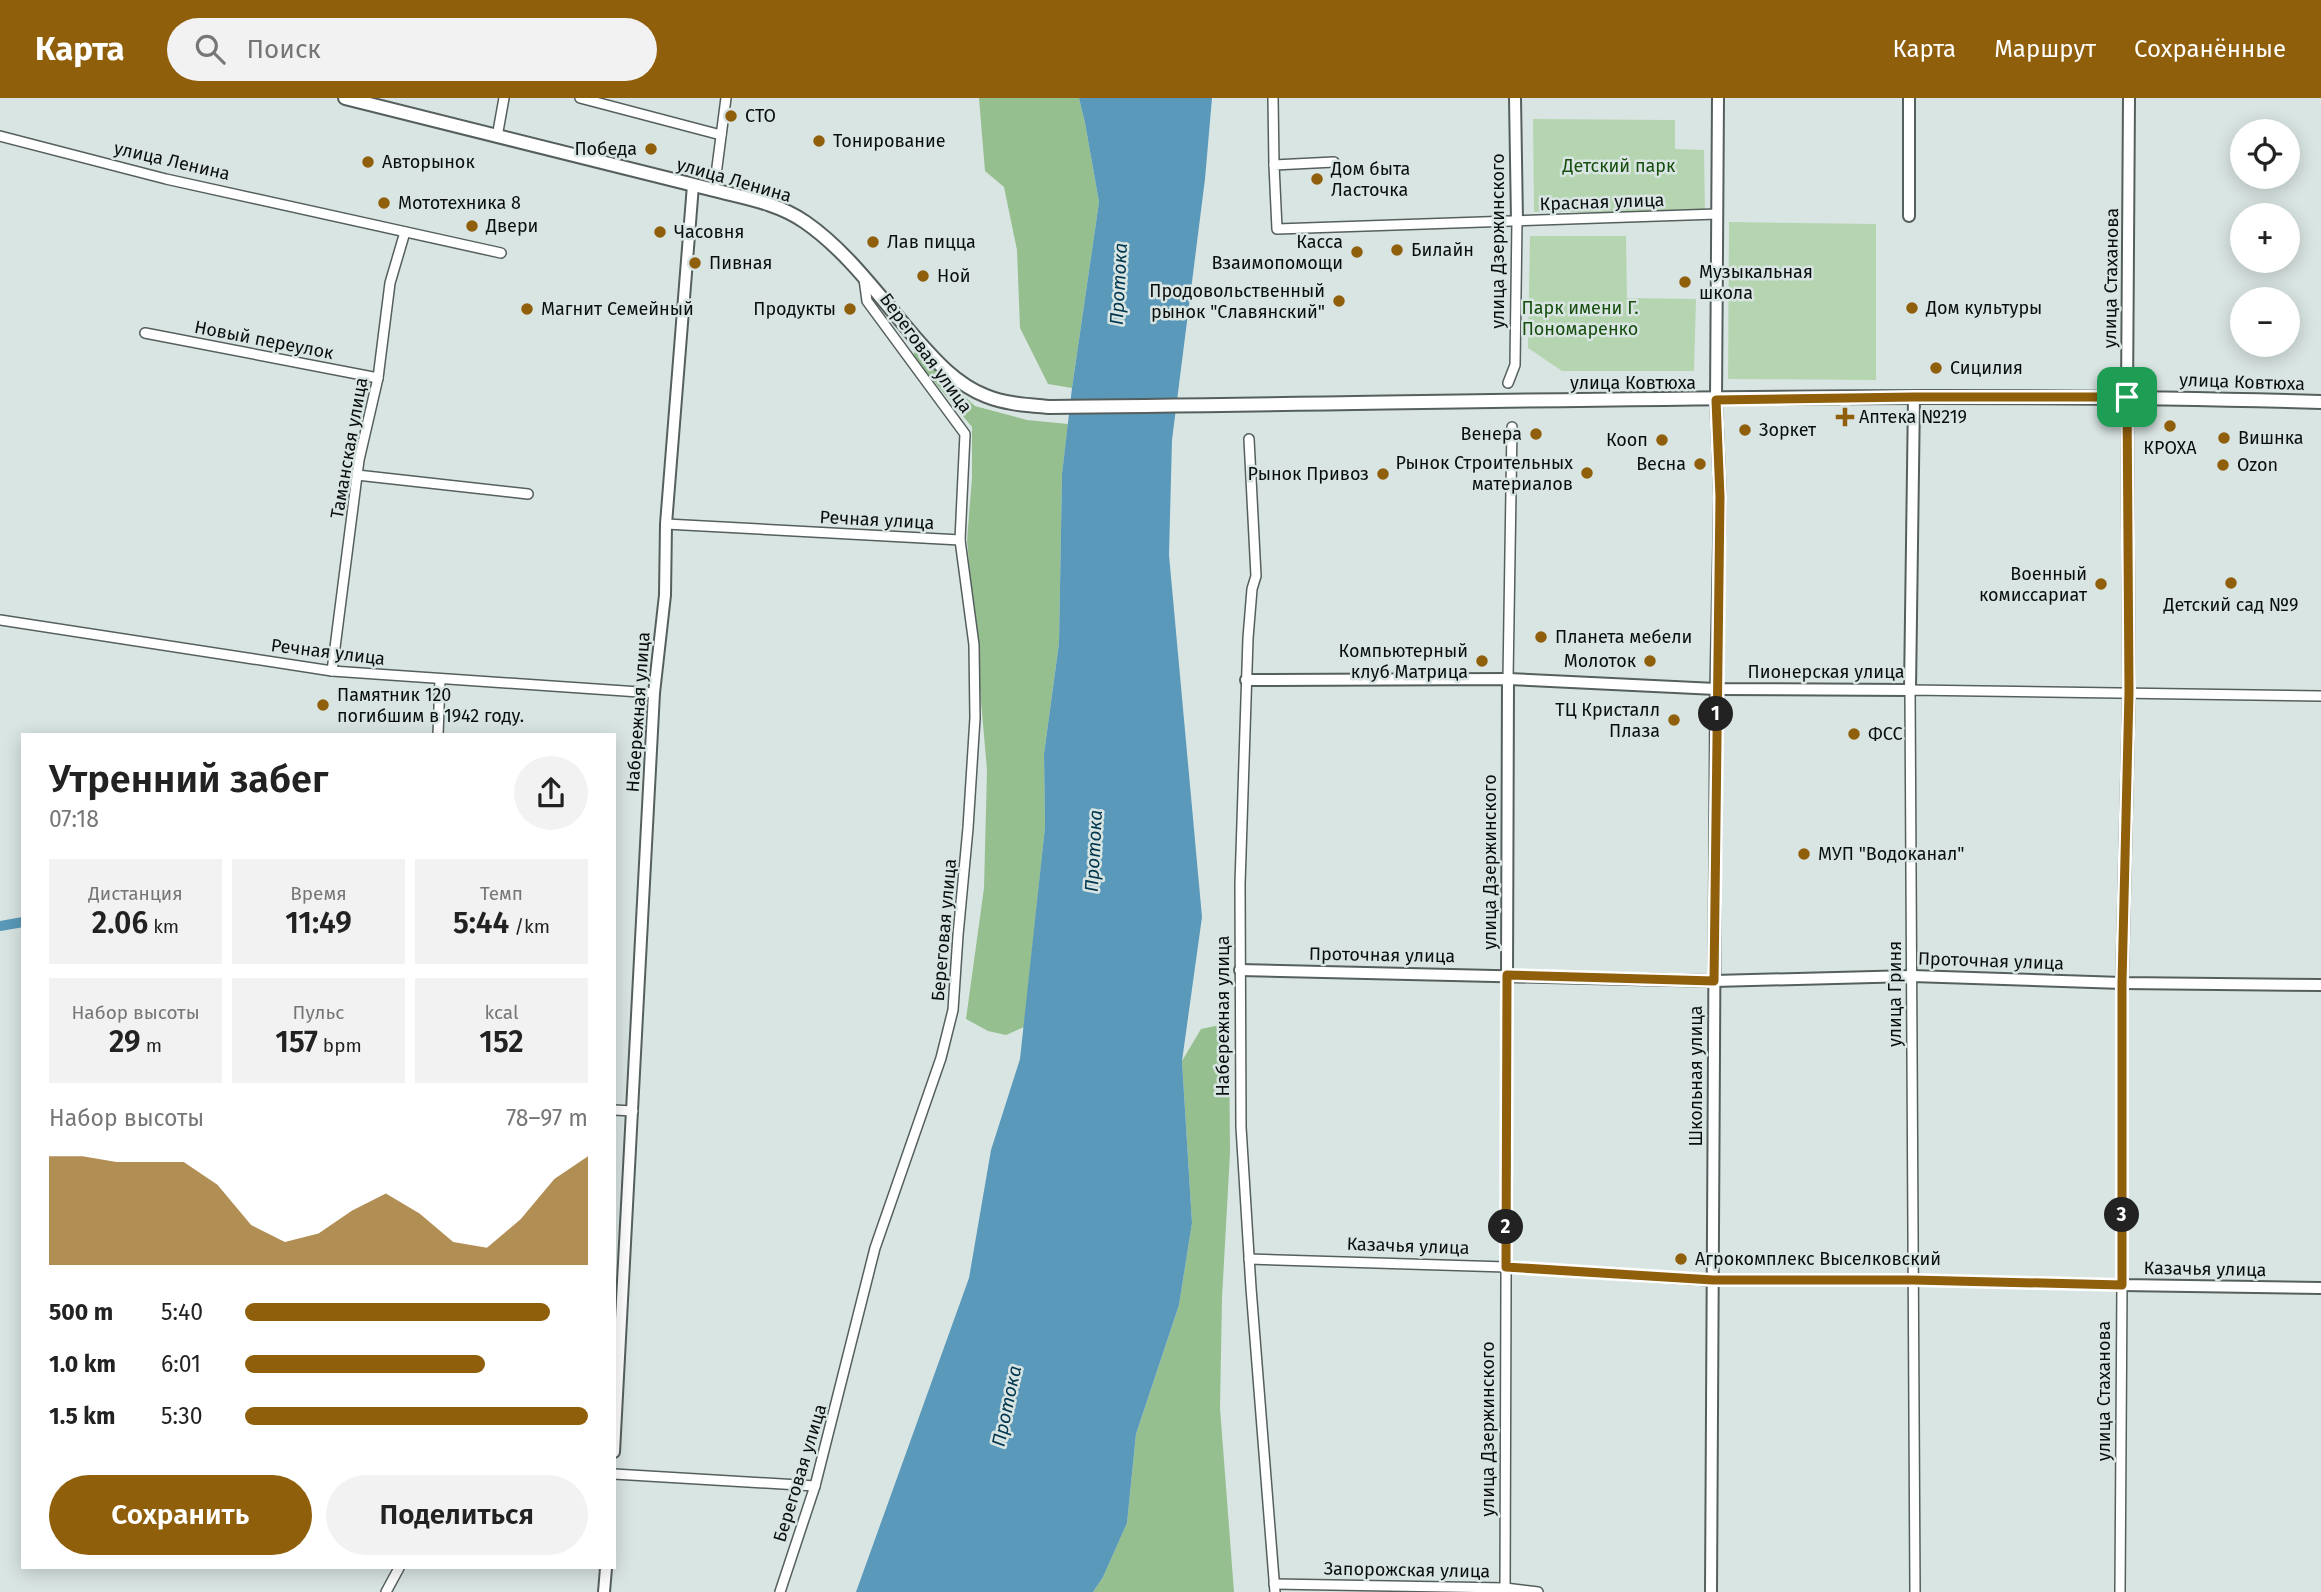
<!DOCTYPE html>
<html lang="ru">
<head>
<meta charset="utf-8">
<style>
  body { margin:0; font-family:"Fira Sans",sans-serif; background:#f2f2f2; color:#222; height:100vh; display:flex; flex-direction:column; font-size:26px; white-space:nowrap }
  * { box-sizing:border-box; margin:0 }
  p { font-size:23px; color:#767676 }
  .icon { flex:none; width:38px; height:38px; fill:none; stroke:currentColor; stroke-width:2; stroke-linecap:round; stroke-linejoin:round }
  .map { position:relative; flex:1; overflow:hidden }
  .details { position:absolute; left:21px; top:635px; width:595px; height:836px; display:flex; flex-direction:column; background:#fff; border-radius:0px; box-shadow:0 4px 18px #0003 }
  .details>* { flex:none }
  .tools { position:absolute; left:2230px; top:21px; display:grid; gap:14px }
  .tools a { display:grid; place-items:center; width:70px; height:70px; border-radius:50%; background:#fff; box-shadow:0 4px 18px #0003; font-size:35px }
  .pin { position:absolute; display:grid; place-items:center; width:60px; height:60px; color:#fff; margin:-30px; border-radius:14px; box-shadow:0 4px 10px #0006 }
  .km { position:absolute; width:35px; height:35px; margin:-18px; border-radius:50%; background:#222; color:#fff; font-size:19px; line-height:35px; text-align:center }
  .round { display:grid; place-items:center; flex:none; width:74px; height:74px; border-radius:37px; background:#f2f2f2 }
  .summary { display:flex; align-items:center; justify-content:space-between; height:119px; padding:0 28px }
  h1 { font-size:38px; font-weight:600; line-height:52px }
  .metrics { display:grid; grid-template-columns:repeat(3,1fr); gap:10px; height:119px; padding:7px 28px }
  .metrics div { display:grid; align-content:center; border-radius:0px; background:#f2f2f2; text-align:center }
  .metrics b { font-size:30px; font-weight:600 }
  .metrics small { font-size:19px; font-weight:400 }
  .metrics p { font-size:19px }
  .chart { height:196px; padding:14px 28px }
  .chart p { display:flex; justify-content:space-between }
  .chart svg { width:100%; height:126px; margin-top:7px; fill:#905f0c; opacity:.7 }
  .primary-button { display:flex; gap:14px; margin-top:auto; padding:14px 28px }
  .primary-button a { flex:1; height:80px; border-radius:42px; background:#905f0c; color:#fff; font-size:28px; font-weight:600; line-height:80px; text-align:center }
  .primary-button a+a { background:#f2f2f2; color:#222 }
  ul { padding:0 28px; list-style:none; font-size:23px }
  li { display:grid; grid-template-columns:112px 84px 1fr; align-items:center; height:52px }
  li i { height:18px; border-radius:9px; background:#905f0c }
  header { display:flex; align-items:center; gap:42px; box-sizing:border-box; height:98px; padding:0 35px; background:#905f0c; color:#fff }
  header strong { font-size:33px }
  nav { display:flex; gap:38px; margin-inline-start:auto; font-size:24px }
  .search { width:490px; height:63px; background:#f2f2f2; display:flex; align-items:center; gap:18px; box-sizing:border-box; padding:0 24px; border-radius:38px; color:#767676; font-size:26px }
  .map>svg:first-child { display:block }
  .green { fill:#b5d5b0 }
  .forest { fill:#96bf8f }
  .water { fill:#5a99b9 }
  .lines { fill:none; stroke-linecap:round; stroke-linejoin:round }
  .canal { stroke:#5a99b9; stroke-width:10 }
  .minor-casing { stroke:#555f5e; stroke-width:12 }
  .tertiary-casing { stroke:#555f5e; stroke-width:14 }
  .secondary-casing { stroke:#555f5e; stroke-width:16 }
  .minor { stroke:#fff; stroke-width:9 }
  .tertiary { stroke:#fff; stroke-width:10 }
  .secondary { stroke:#fff; stroke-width:12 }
  .route-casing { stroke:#fff; stroke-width:14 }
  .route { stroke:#905f0c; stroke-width:9 }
  .poi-dot { fill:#905f0c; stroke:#d9e5e3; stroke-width:2.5 }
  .labels { text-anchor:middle; stroke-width:5; stroke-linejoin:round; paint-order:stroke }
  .poi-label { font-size:18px; fill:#0a0e0e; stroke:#d9e5e3; text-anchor:start }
  .street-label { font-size:18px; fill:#0a0e0e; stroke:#d9e5e3 }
  .park-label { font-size:18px; fill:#164e0d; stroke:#d9e5e3 }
  .water-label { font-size:19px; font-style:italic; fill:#00374e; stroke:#d9e5e3 }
</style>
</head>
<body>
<header>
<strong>Карта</strong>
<div class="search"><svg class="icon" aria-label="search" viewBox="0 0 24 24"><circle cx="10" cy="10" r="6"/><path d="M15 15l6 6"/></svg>Поиск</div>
<nav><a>Карта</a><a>Маршрут</a><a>Сохранённые</a></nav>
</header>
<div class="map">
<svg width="2321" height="1494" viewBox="0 0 2321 1494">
  <rect width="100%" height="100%" fill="#d9e5e3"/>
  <g class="green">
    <path d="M1533,21l142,1v29l29,1 1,62h-171z"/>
    <path d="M1729,124l147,2v156l-148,-1z"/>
    <path d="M1530,138h96l1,62 69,1 -2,72h-132l-34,-23z"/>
  </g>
  <g class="forest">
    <path d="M979,0h100l6,25 14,79 -27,186 -24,-4 -28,-56 -3,-78 -13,-63 -19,-16z"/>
    <path d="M915,253l60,55 52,14 41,4 -6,50 -3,169 -15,111 1,73 -21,200 -18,8 -18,-4 -22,-12 18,-131 3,-118 -20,-230 5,-62v-51l-59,-71z"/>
    <path d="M1229,925l1,130 -8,145 -2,110 14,184h-141l10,-15 24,-54 9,-89 43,-129 13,-82 -10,-162 19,-32z"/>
  </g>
  <path class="water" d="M1079,0h133l-7,81 -33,261 -3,115 33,362 -20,144 10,162 -13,82 -43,129 -9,89 -24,54 -10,15h-237l113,-314 22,-128 29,-91 25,-232 -1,-73 15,-111 3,-169 10,-86 27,-186 -14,-79z"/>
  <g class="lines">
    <path class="canal" d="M0,828l23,-4"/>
    <g class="minor-casing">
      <g id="minor">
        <path d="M580,0l141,37"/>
        <path d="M1273,0l1,67"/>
        <path d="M0,38l166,43 335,74"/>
        <path d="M497,39l7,-39"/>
        <path d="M1334,64l-60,3 3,64 440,-15"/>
        <path d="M714,92l12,-92"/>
        <path d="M145,235l233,45"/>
        <path d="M1508,285l7,-18 2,-144"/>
        <path d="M1249,341l7,137 -4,13 -4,49 -8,246 1,243 10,161 24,304"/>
        <path d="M357,377l171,19"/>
        <path d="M666,426l294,16"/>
        <path d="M0,522l332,51 322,22"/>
        <path d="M332,573l27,-211 19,-82 12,-95 15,-51"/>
        <path d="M1508,581l4,-252"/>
        <path d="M438,637l2,-55"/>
        <path d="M614,1012l19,1"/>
        <path d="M1249,1161l257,8 207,14 200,-1 209,5 -2,307"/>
        <path d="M614,1376l201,12"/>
        <path d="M1274,1486l231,4 33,4"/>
        <path d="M386,1494l13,-24"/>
        <path d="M780,1494l35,-106 60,-238 66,-190 12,-48 5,-75 10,-107 7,-110 -1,-73 -14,-105 5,-106 -98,-133 -3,-22"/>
        <path d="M1505,1494l2,-617"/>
        <path d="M1915,1494l-5,-902 411,6"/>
      </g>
    </g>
    <g class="tertiary-casing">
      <g id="tertiary">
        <path d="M1515,0l2,123"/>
        <path d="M2129,0l-2,298 2,296 -7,291v302l199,3"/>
        <path d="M1909,118v-118"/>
        <path d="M1246,582l262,-1 208,10 194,1 4,-293"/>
        <path d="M1240,872l474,11 198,-5 210,7 199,2"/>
        <path d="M1507,877l1,-296"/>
        <path d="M614,1354l40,-759 11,-98 1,-71 27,-339"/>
        <path d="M604,1494l2,-24"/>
        <path d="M1711,1494l5,-903 4,-192 -4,-97 2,-302"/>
      </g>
    </g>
    <g class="secondary-casing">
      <path id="secondary" d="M345,0l369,92c31,8 64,13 91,32 42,29 74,74 107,112 21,24 43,50 74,62 20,8 41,9 63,11 424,-4 848,-17 1272,-5"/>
    </g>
    <use href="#minor" class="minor"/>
    <use href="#tertiary" class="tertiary"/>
    <use href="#secondary" class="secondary"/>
  </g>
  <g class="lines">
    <g class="route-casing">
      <path id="route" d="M1914,299h213l2,295 -7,291v302l-209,-5h-200l-207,-13 1,-292 207,6 6,-484 -4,-97z"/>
    </g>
    <use href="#route" class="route"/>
  </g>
  <g class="poi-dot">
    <circle cx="731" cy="18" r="7"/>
    <circle cx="819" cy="43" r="7"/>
    <circle cx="651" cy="51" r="7"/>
    <circle cx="368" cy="64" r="7"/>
    <circle cx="1317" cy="81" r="7"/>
    <circle cx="384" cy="105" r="7"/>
    <circle cx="472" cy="128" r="7"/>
    <circle cx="660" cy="134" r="7"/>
    <circle cx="873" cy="144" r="7"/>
    <circle cx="1397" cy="152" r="7"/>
    <circle cx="1357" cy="154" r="7"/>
    <circle cx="695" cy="165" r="7"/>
    <circle cx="923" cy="178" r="7"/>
    <circle cx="1685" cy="184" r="7"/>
    <circle cx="1339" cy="203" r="7"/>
    <circle cx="1912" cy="210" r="7"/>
    <circle cx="527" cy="211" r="7"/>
    <circle cx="850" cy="211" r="7"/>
    <circle cx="1936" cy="270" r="7"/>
    <path d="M1841.5 308.5h7v7h7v7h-7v7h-7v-7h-7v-7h7z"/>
    <circle cx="2170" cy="328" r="7"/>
    <circle cx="1745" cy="332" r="7"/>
    <circle cx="1536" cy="336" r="7"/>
    <circle cx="2224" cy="340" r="7"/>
    <circle cx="1662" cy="342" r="7"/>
    <circle cx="1700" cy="366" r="7"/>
    <circle cx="2223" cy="367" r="7"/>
    <circle cx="1587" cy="375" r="7"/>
    <circle cx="1383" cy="376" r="7"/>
    <circle cx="2231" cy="485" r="7"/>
    <circle cx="2101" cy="486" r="7"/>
    <circle cx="1541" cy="539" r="7"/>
    <circle cx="1482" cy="563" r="7"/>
    <circle cx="1650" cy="563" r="7"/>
    <circle cx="323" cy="607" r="7"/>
    <circle cx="1674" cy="622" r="7"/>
    <circle cx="1854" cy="636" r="7"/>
    <circle cx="1804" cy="756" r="7"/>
    <circle cx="1681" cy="1161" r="7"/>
  </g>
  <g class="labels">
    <g class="poi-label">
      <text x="745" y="24">СТО</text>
      <text x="833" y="49">Тонирование</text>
      <text x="637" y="57" text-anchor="end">Победа</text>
      <text x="382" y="70">Авторынок</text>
      <text x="1331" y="77">Дом быта<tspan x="1331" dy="21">Ласточка</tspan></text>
      <text x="398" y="111">Мототехника 8</text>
      <text x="486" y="134">Двери</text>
      <text x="674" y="140">Часовня</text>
      <text x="887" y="150">Лав пицца</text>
      <text x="1343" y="150" text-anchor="end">Касса<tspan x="1343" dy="21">Взаимопомощи</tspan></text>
      <text x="1411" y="158">Билайн</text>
      <text x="709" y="171">Пивная</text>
      <text x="1699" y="180">Музыкальная<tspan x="1699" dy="21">школа</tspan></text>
      <text x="937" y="184">Ной</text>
      <text x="1325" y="199" text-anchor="end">Продовольственный<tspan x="1325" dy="21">рынок "Славянский"</tspan></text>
      <text x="1926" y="216">Дом культуры</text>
      <text x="541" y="217">Магнит Семейный</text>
      <text x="836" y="217" text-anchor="end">Продукты</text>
      <text x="1950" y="276">Сицилия</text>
      <text x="1859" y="325">Аптека №219</text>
      <text x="1759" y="338">Зоркет</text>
      <text x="1522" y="342" text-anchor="end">Венера</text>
      <text x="2238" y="346">Вишнка</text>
      <text x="1648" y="348" text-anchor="end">Кооп</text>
      <text x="2170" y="356" text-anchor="middle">КРОХА</text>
      <text x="1573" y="371" text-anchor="end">Рынок Строительных<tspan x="1573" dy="21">материалов</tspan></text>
      <text x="1686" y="372" text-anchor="end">Весна</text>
      <text x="2237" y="373">Ozon</text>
      <text x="1369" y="382" text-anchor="end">Рынок Привоз</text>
      <text x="2087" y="482" text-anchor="end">Военный<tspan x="2087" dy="21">комиссариат</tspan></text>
      <text x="2231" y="513" text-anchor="middle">Детский сад №9</text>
      <text x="1555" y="545">Планета мебели</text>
      <text x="1468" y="559" text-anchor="end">Компьютерный<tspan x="1468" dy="21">клуб Матрица</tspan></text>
      <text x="1636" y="569" text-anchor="end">Молоток</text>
      <text x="337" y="603">Памятник 120<tspan x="337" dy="21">погибшим в 1942 году.</tspan></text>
      <text x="1660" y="618" text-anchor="end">ТЦ Кристалл<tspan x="1660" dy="21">Плаза</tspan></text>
      <text x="1868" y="642">ФСС</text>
      <text x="1818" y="762">МУП "Водоканал"</text>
      <text x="1695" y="1167">Агрокомплекс Выселковский</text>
    </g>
    <g class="street-label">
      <text transform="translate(172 63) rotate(13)" y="6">улица Ленина</text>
      <text transform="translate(734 82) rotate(16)" y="6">улица Ленина</text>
      <text transform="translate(1602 104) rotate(-2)" y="6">Красная улица</text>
      <text transform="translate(1498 143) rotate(-90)" y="6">улица Дзержинского</text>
      <text transform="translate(2111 180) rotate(-89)" y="6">улица Стаханова</text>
      <text transform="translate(264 242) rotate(11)" y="6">Новый переулок</text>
      <text transform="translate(926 255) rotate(54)" y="6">Береговая улица</text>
      <text transform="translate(2242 284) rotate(2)" y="6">улица Ковтюха</text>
      <text x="1633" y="291">улица Ковтюха</text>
      <text transform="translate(349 350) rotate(-80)" y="6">Таманская улица</text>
      <text transform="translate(877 422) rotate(3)" y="6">Речная улица</text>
      <text transform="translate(328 554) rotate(7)" y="6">Речная улица</text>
      <text x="1826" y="580">Пионерская улица</text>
      <text transform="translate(638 614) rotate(-86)" y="6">Набережная улица</text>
      <text transform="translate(1490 764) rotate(-90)" y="6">улица Дзержинского</text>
      <text transform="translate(944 832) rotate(-85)" y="6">Береговая улица</text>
      <text transform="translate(1382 857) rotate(1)" y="6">Проточная улица</text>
      <text transform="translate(1991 863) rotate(2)" y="6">Проточная улица</text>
      <text transform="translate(1895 896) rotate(-90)" y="6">улица Гриня</text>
      <text transform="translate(1223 918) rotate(-90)" y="6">Набережная улица</text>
      <text transform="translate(1696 978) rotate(-90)" y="6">Школьная улица</text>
      <text transform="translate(1408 1148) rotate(2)" y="6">Казачья улица</text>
      <text transform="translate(2205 1171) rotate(1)" y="6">Казачья улица</text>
      <text transform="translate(2104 1293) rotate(-90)" y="6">улица Стаханова</text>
      <text transform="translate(1488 1331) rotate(-90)" y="6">улица Дзержинского</text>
      <text transform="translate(800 1375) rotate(-73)" y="6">Береговая улица</text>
      <text transform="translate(1407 1472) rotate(1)" y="6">Запорожская улица</text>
    </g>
    <g class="park-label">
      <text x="1619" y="74">Детский парк</text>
      <text x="1580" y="216">Парк имени Г.<tspan x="1580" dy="21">Пономаренко</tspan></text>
    </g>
    <g class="water-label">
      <text transform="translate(1118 186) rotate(-87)" y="7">Протока</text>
      <text transform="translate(1093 753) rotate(-87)" y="7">Протока</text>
      <text transform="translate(1006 1308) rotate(-78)" y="7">Протока</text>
    </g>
  </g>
</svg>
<div class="tools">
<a><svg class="icon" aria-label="locate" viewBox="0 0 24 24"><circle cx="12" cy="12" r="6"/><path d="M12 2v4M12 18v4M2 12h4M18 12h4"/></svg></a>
<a>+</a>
<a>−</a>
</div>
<div class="pin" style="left:2127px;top:299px;background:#1e9e55"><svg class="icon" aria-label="arrive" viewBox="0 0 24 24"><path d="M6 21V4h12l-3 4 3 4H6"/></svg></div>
<b class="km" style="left:1716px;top:616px">1</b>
<b class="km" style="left:1506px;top:1129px">2</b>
<b class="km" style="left:2122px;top:1117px">3</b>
<section class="details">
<div class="summary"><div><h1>Утренний забег</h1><p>07:18</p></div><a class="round"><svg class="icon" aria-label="share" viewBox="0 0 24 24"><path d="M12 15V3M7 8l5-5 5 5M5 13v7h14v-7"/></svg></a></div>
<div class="metrics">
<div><p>Дистанция</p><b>2.06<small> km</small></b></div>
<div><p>Время</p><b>11:49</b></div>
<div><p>Темп</p><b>5:44<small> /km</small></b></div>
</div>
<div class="metrics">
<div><p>Набор высоты</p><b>29<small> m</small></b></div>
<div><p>Пульс</p><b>157<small> bpm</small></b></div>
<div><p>kcal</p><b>152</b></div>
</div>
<div class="chart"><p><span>Набор высоты</span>78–97 m</p>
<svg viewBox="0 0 160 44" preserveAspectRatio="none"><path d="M0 44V6L10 6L20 8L30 8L40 8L50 16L60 30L70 36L80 33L90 25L100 19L110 26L120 36L130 38L140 28L150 14L160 6V44z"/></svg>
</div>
<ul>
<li><b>500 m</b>5:40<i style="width:89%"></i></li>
<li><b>1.0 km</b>6:01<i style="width:70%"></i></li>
<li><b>1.5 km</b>5:30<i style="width:100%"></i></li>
</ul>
<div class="primary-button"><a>Сохранить</a><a>Поделиться</a></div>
</section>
</div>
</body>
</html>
